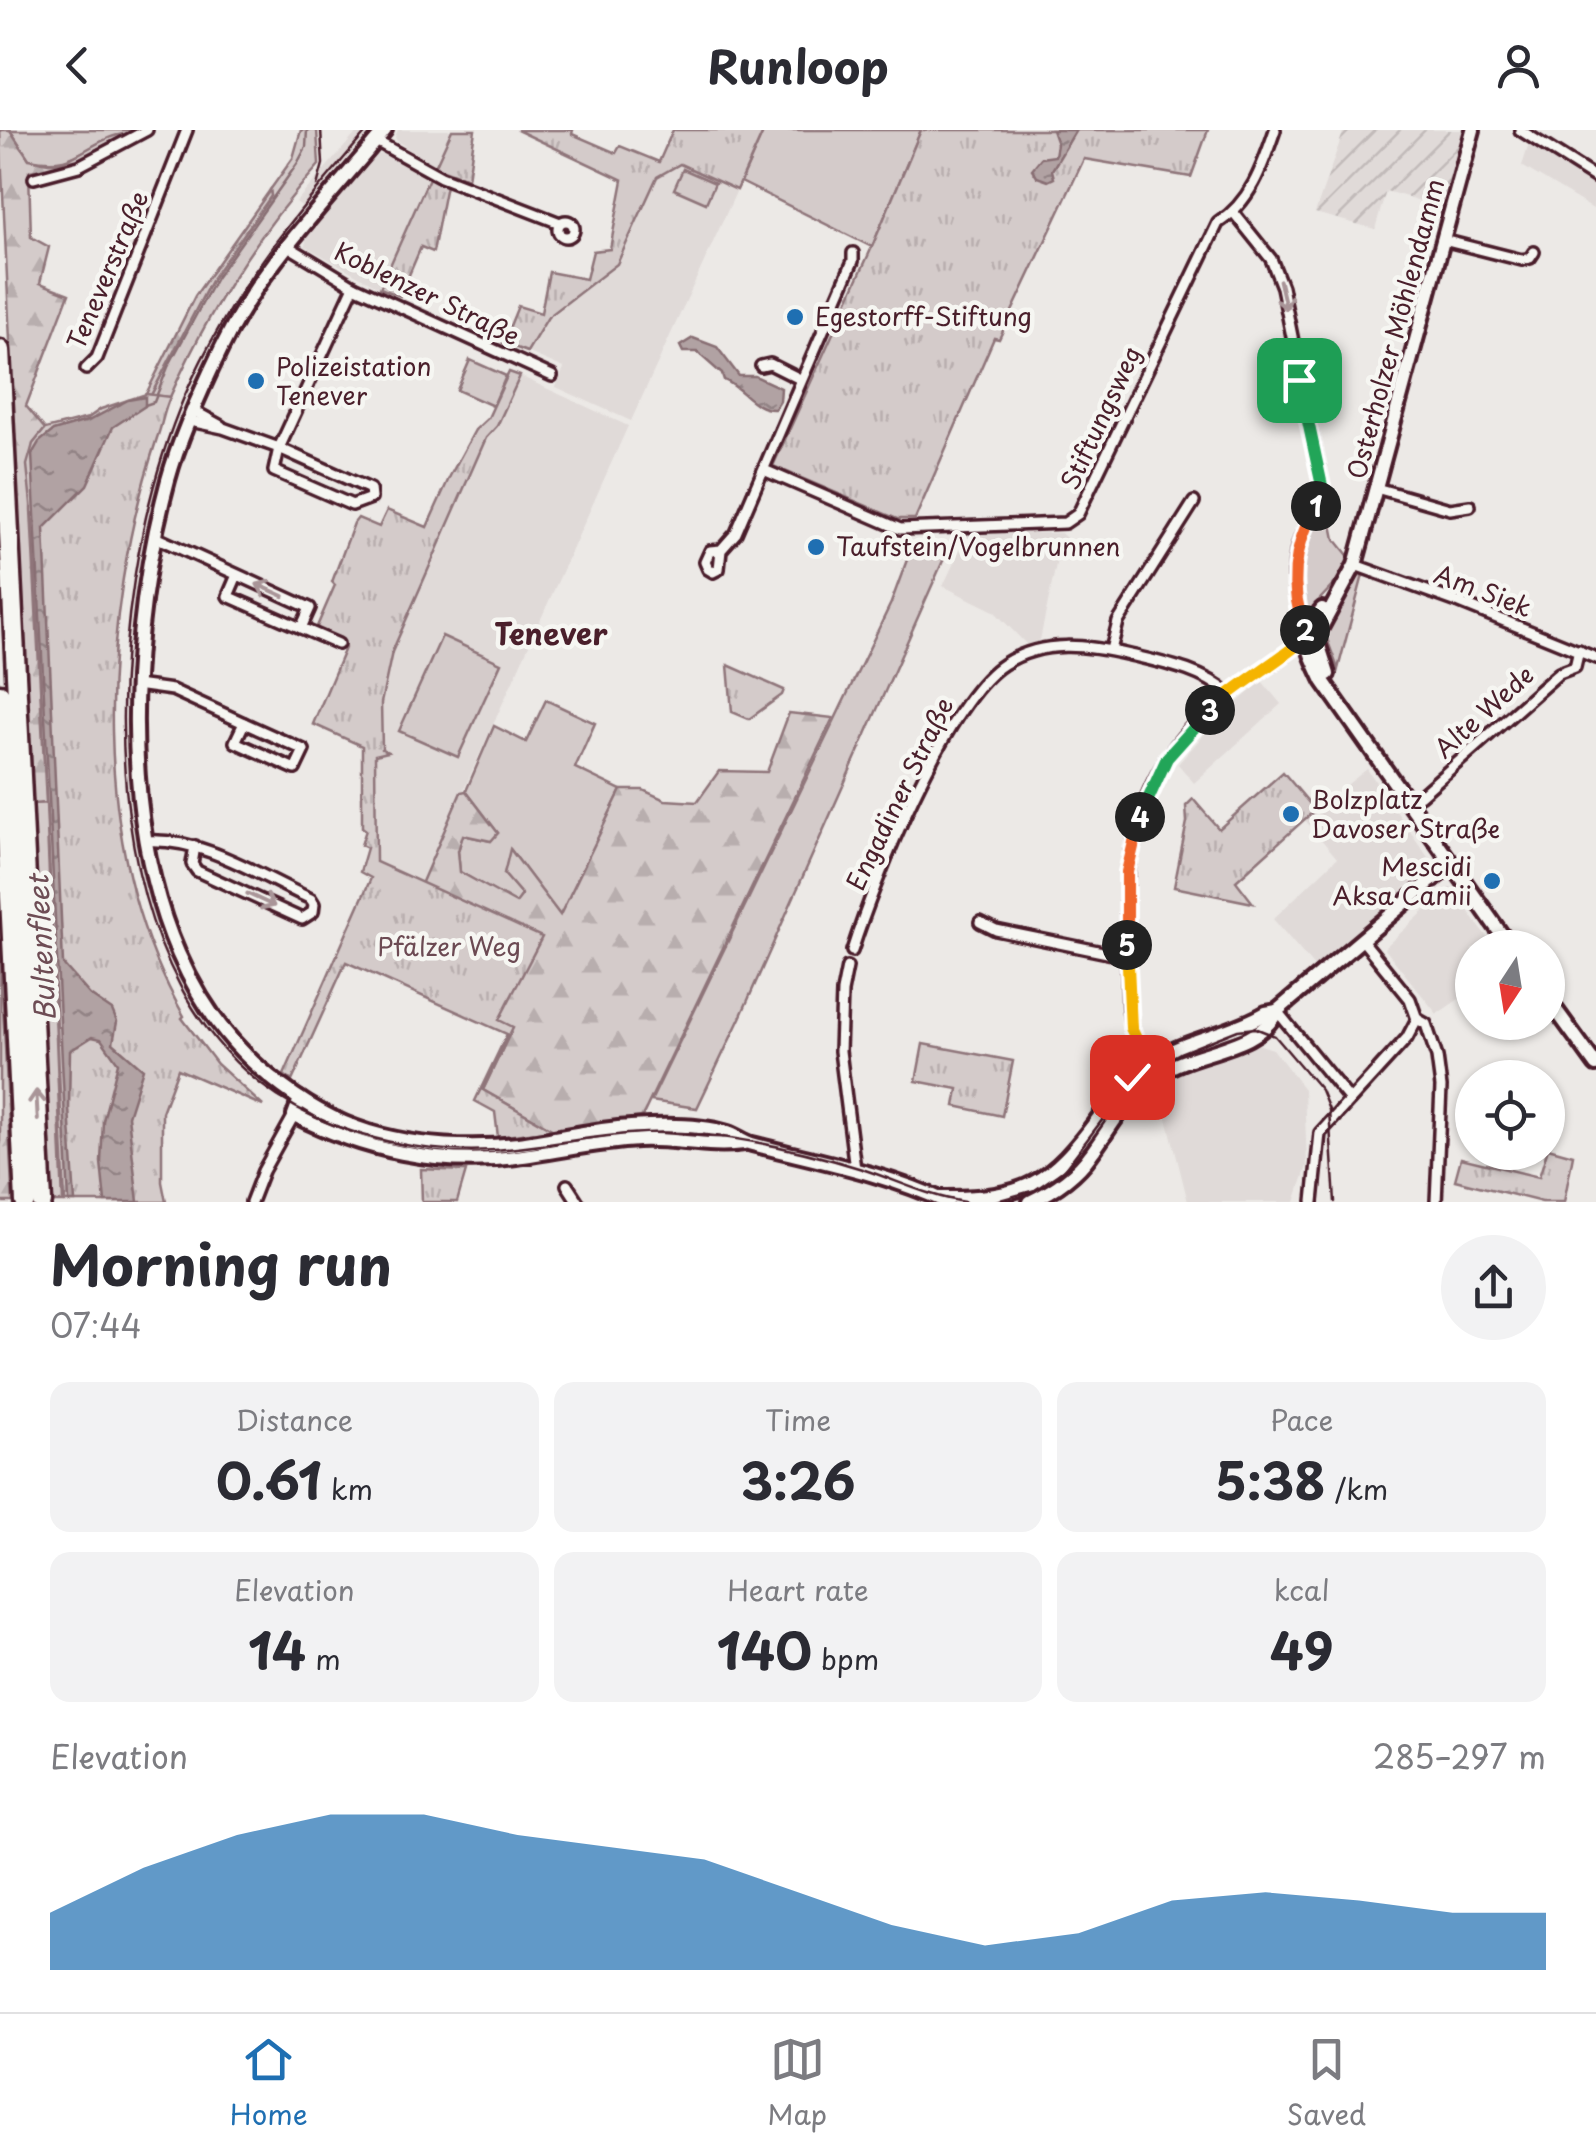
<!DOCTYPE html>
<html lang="en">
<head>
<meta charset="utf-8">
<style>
  body { margin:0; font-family:"Playpen Sans",sans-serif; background:#f2f2f3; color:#2b2b33; height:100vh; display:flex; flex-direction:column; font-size:38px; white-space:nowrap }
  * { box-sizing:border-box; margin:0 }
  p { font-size:32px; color:#7c7c81 }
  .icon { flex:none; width:55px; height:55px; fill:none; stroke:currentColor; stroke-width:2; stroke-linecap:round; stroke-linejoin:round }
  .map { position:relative; height:1072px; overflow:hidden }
  .details { display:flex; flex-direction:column; background:#fff; flex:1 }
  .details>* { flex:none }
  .needle { width:65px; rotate:192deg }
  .tools { position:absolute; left:1455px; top:800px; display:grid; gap:20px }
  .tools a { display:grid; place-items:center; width:110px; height:110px; border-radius:50%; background:#fff; box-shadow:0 2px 8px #0004; font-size:50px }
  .pin { position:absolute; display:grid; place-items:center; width:85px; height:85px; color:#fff; margin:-42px; border-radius:20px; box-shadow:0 5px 15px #0006 }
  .km { position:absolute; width:50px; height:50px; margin:-25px; border-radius:50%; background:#222; color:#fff; font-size:28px; line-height:50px; text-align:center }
  .round { display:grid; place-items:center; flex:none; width:105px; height:105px; border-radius:52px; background:#f2f2f3 }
  .headline { display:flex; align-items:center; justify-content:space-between; height:170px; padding:0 50px }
  h1 { font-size:55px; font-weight:700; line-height:75px }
  .metrics { display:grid; grid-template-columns:repeat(3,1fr); gap:15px; height:170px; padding:10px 50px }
  .metrics div { display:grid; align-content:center; border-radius:20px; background:#f2f2f3; text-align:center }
  .metrics b { font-size:50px; font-weight:700 }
  .metrics small { font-size:28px; font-weight:400 }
  .metrics p { font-size:28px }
  .chart { height:280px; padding:20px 50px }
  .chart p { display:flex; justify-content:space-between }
  .chart svg { width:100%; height:180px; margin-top:10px; fill:#1f6fb2; opacity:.7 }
  header { display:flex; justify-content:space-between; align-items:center; height:130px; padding:0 50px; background:#fff; font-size:45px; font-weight:700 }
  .menu { display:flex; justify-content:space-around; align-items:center; height:140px; border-top:2px solid #e1e1e2; background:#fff; font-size:28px; color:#7c7c81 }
  .menu a { display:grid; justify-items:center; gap:5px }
  .menu .active { color:#1f6fb2 }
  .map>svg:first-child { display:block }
  .built { fill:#e0dad8 }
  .industrial { fill:url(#industrial-furrows) }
  .grass { fill:#d4cbca; stroke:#8f757a; stroke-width:2.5 }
  .forest { fill:url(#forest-firs); stroke:#8f757a; stroke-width:2.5 }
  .park { fill:url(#park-tufts); stroke:#8f757a; stroke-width:2.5 }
  .water { fill:url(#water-ripples); stroke:#886e73; stroke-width:2.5 }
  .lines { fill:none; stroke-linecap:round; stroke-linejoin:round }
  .stream { stroke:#886e73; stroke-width:2.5 }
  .street-casing { stroke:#4a1f2b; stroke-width:16 }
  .secondary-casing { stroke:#4a1f2b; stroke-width:20 }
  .highway-casing { stroke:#4a1f2b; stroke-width:25 }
  .street { stroke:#f6f6f2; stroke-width:9 }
  .secondary { stroke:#f6f6f2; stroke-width:12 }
  .highway { stroke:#f6f6f2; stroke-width:18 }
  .tram { stroke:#4a1f2b; stroke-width:2.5 }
  .oneway { stroke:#a99598 }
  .split-1-casing { stroke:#fff; stroke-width:20 }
  .split-2-casing { stroke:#fff; stroke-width:20 }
  .split-3-casing { stroke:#fff; stroke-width:20 }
  .split-4-casing { stroke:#fff; stroke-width:20 }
  .split-5-casing { stroke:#fff; stroke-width:20 }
  .split-6-casing { stroke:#fff; stroke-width:20 }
  .split-1 { stroke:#22a559; stroke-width:12 }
  .split-2 { stroke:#f0652b; stroke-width:12 }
  .split-3 { stroke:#f5b400; stroke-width:12 }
  .split-4 { stroke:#22a559; stroke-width:12 }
  .split-5 { stroke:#f0652b; stroke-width:12 }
  .split-6 { stroke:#f5b400; stroke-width:12 }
  .poi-dot { fill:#1f6fb2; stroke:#f6f6f2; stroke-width:4 }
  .labels { text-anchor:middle; stroke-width:9; stroke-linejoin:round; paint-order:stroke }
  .street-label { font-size:25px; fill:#4a1f2b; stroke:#f6f6f2 }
  .poi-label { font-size:25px; fill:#4a1f2b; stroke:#f6f6f2; text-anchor:start }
  .park-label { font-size:25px; fill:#6c4a53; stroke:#f6f6f2 }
  .water-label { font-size:28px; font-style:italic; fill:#6e4d55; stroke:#f6f6f2 }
  .quarter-label { font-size:30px; font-weight:bold; fill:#4a1f2b; stroke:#f6f6f2 }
</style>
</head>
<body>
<header><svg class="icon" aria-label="back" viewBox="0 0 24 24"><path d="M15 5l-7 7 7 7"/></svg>Runloop<svg class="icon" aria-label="person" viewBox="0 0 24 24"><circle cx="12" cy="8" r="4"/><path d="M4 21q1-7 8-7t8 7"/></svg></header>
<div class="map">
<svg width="1596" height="1072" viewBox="0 0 1596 1072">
  <defs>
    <pattern id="industrial-furrows" width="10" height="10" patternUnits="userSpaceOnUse" patternTransform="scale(2.5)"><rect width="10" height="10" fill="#e0dad8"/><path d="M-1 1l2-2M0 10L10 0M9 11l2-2" fill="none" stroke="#c2bbba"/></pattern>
    <pattern id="forest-firs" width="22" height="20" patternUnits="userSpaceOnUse" patternTransform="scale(2.5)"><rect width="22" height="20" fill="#d4cbca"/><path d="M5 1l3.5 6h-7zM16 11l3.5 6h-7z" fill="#b8aeae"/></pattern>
    <pattern id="park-tufts" width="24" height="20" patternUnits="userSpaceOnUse" patternTransform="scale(2.5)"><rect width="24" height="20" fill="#d4cbca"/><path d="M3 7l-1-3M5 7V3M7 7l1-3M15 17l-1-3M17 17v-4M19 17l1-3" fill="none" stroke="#b8aeae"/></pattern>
    <pattern id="water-ripples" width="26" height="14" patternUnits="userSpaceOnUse" patternTransform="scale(2.5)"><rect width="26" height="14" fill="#b1a2a3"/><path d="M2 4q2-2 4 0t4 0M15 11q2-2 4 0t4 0" fill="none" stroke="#928385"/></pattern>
  </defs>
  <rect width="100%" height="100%" fill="#ece9e6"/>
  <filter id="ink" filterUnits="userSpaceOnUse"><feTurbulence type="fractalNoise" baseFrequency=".01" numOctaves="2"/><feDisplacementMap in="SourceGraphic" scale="20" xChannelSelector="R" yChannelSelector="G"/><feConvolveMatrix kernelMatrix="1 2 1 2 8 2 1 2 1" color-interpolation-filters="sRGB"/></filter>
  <g filter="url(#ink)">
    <g class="built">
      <path d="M359,0h12l-67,78 -8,-6z"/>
      <path d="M398,0h54l-17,37 -38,-26 -2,-4z"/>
      <path d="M1529,14l67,43 -3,22 -71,-43z"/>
      <path d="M383,24l46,24 -49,110 -75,-42 2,-11 69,-80z"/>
      <path d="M680,34l57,26 -106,231 -75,-34 8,-19 -37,-16 21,-35 69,-53 40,-87z"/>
      <path d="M520,246l108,50 -206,456 -46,-20 -1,-107 7,-6 -1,-46 11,-51 94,-214 11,-12z"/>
      <path d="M968,403h93l5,5 -8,17 -18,85 -13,5 -33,-34 -51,-25z"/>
      <path d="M1262,551l19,23 -87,79 -16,-19 38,-43z"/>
      <path d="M1367,639l65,94 -115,107 -44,-51 64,-61 -33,-39z"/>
      <path d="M1451,757l43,60 -22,1v42l-35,24 -53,-66z"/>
      <path d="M1257,914l16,5 31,40 3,77 -12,36h-107l-30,-120z"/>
    </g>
    <path class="industrial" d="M1344,0h123l-22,78 -59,-17 -11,38 -60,-16z"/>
    <g class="grass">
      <path d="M10,0h130c-9,4 -15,3 -24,6 -38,13 -41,32 -87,23z"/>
      <path d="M301,0h16l2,35c-63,70 -111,146 -149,232l-19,-2 61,-116 59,-83 -1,-6 23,-32z"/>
      <path d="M764,0h157l-49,117 -131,-65z"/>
      <path d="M683,39l32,14 -9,20 -32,-14z"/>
      <path d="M470,230l36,16 -13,30 -36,-16z"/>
      <path d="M1328,375l7,34 16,20 -15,23 -30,32c-11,-47 -7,-70 22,-109z"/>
      <path d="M950,415l-210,473 -43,90 -46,-7 240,-498 20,-54z"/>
      <path d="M1363,445l-25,94 -15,-41 34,-51z"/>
      <path d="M442,506l59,27 -43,94 -59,-26z"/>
      <path d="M546,570l49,23 -20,45 46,22 -61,126 -49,-66 -7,24 18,21 -6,9 -56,-32 -2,-21 5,-16 27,6 8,-8 -32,-42 28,-65 32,16z"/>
      <path d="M46,673l17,399h-10l-21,-398z"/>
    </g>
    <g class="forest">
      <path d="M0,0h10l19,29c8,1 17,5 24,4 26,-2 53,-33 76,-28l-56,30 -44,6 2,66 18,10 -9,36 29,11 -43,112 19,23 -12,15 -2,65 15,294 -14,1z"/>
      <path d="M270,60l1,6 -59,83 -61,116 -5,-1 49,-98z"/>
      <path d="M789,583l44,5 -191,399 -89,13 -70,-40 29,-62 -13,-7 -77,-139 39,-90 5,-1 32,42 -7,8 -28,-6 -5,16 2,21 56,31 6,-8 -18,-21 6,-25 50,66 61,-125h22l22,10 32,2 22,-31 48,1z"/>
      <path d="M0,815l12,244 1,13h-13z"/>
    </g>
    <g class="park">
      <path d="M452,0h23l-7,49 -33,-12z"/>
      <path d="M517,0h56l-1,4 44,19 4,-7 39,16 14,-32h91l-27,60 -57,-26 -23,13 -40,87 -69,53 -21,35 -24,-9 15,-37 23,7 8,-41 37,7 7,-28 17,-2 13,-69z"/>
      <path d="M921,0h287l-17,47 -107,-18 -85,180 -5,-1 -79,181h-18l-124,-53 99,-219z"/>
      <path d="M429,48l17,7 -13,67 -12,-5 -21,49 -20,-8z"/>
      <path d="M509,242l11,4 -23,50 -11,12 -94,214 -11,51 1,46 6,3 -13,3 1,107 166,75 -43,83 14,7 -30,63 70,40 -55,7 -3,-25 -20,-11 32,-67 -161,-72 -54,119 -8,-6 87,-197 -11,-6 7,-24 -6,-3 5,-15 -4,-3v-81l-49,-22 32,-76 -3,-7 -26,-12 19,-44 -3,-3 22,-59 4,-5 21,9 8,-17 40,17 23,-51 25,-46 13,-12z"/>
      <path d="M146,264l24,3c-7,16 -7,25 -13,41 -59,179 -70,410 27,578l-2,2 35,46 46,42 -85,-37 -16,43v70l4,20h-101l-31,-670 -7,-67 6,-21 12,-15 43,-11 13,-9z"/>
      <path d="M728,535l56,25 -2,5 -33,24 -17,-7z"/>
      <path d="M1283,642l32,38 -79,71 17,22 -79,-16 13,-65 -1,-16 7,-7 26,30z"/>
      <path d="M923,914l90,17 -11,55 -47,-10 3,-17 -42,-8z"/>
      <path d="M1548,1018l25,7 -9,47h-22l-87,-22 6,-22 78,19z"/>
      <path d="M421,1039l45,2 -9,31h-35z"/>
    </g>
    <g class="water">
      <path d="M1052,0h24l-24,40 2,8 -6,3 -11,-4 -5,-8 9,-11 14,-2 2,-12z"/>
      <path d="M693,208l24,9 22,29h16l26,12 -1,13 -5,8c-21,2 -33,-22 -51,-29l-2,-6 -25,-22h-14l-3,-6z"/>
      <path d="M145,267v9l-32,21 -26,58 -43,43 19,436 27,31 22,15 5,12 -4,21 30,26 -15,47 10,86h-33l-4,-40 2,-41 15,-58 -17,-24 -9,-2 -22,14 -1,57 6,94h-6l-37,-748 7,-12 14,-11 37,-11 38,-20z"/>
    </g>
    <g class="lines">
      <path class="stream" d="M145,275l9,-3 14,-35 48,-89 81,-114 9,-17 1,-17"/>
      <g class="street-casing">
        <g id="street">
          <path d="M1520,0l76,48"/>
          <path d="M376,11l65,36 119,46"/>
          <path d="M34,48l45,-12 68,-36"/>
          <circle cx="566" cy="99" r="8"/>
          <path d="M1443,110l79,20 8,-2 4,-6"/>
          <path d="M286,115l68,41 198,90"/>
          <path d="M761,236l9,-2 30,15"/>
          <path d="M86,239l11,-11 90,-228"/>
          <path d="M194,281l27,15"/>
          <path d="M190,291l33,7 56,20 91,41 1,9 -19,7 -78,-34 5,-23 75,-162"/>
          <path d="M764,340l136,59 165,-6 13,-9 140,-291c33,-21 45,-58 57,-93"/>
          <path d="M1376,358l74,21 20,-3"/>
          <path d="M155,407l155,71 -9,20 -73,-32 9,-21"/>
          <path d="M721,420l-2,19 -6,3 -5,-3 -3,-7 5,-11 11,-1 15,-17 117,-272v-8"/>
          <path d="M1355,435l105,38 136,55"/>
          <path d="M301,498l37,16"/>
          <path d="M1111,520l7,-28 76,-120"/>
          <path d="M136,555l36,5 72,33"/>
          <path d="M244,593l60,27 -9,19 -60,-27z"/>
          <path d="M1409,672l12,-7 138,-122 16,-6 4,-17"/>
          <path d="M147,711c57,-3 113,35 164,58l3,5 -1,8 -11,7 -105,-48 -5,-7 3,-18"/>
          <path d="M980,792l16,8 131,27"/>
          <path d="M1363,811l47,58 7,20 9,5 11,33 4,30 -5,115"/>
          <path d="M852,821c22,-69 93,-249 152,-287 39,-25 83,-19 126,-9 33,8 72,15 98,38"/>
          <path d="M847,837l-5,25 -2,59 15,118"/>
          <path d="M1277,881l73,89"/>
          <path d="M1149,934l-18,-36 -3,-19c-3,-110 -13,-211 75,-294 33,-30 72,-50 105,-79 -12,-30 -20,-69 -7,-100 7,-17 20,-32 21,-51l-40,-198 -11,-28 -37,-46"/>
          <path d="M567,1055l11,17"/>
          <path d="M251,1072l12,-31 31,-56"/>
          <path d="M1313,1072l7,-69 87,-95 10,-19"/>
        </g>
      </g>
      <g class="secondary-casing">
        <g id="secondary">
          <path d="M385,0c-58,71 -124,135 -164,219 -20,41 -41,87 -53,131 -49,182 -60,466 101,596 29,24 63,45 100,56 47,14 99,17 149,12 38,-5 75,-15 113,-17 30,-2 68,-3 97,6 9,3 16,9 24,11 66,17 133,29 195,58"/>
          <path d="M1322,479c-23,29 -13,41 1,72l188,267"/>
          <path d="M1316,507l39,-72 118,-435"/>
          <path d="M1316,507l12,37"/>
          <path d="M1548,869l48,66"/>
          <path d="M300,969l-6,16c68,35 146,52 222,42 41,-5 81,-15 122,-17 35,-2 71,8 106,3"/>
          <path d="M940,1068c86,1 110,-14 160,-82 15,-21 31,-41 53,-55 34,-22 78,-27 113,-48l11,-2"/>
          <path d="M1030,1072c23,-11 46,-26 61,-48 23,-31 37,-61 71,-82 33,-22 97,-22 115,-61l174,-147"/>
        </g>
      </g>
      <g class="highway-casing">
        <g id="highway">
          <path d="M0,220l42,852"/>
          <path d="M0,564l25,508"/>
        </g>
      </g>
      <use href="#street" class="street"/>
      <use href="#secondary" class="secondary"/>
      <use href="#highway" class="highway"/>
      <g class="tram">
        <path d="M368,0c-73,85 -138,161 -183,265 -88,205 -112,611 130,722 63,29 134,39 202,31 60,-7 118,-20 179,-14 56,5 112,18 166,35 34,11 67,28 103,33"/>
        <path d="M317,56l6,-22 -2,-34"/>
        <path d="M993,1072l42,-12 29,-20 58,-76 25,-23 33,-18 58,-23 17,-2 20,8 46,54 8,20 6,92"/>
      </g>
    </g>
    <defs><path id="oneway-shaft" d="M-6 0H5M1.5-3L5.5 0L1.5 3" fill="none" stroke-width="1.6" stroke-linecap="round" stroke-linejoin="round" transform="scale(2.5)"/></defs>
    <g class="oneway">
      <use href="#oneway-shaft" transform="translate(1283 165) rotate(77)"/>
      <use href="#oneway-shaft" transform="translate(270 460) rotate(-156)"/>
      <use href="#oneway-shaft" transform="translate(261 770) rotate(25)"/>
      <use href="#oneway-shaft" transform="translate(37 975) rotate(-93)"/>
    </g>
  </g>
  <g class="lines" filter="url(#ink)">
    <g class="split-1-casing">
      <path id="split-1" d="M1299,250l23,106 -6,20"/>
    </g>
    <g class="split-2-casing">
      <path id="split-2" d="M1305,500c-17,-44 -11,-85 11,-124"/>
    </g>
    <g class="split-3-casing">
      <path id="split-3" d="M1210,580c30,-28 67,-47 98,-74l-3,-6"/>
    </g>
    <g class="split-4-casing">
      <path id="split-4" d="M1140,687l27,-59 43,-48"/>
    </g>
    <g class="split-5-casing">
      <path id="split-5" d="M1127,815v-73l13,-55"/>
    </g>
    <g class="split-6-casing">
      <path id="split-6" d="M1127,815l4,83 17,36 -16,13"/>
    </g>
    <use href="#split-1" class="split-1"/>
    <use href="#split-2" class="split-2"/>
    <use href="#split-3" class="split-3"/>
    <use href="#split-4" class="split-4"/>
    <use href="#split-5" class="split-5"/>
    <use href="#split-6" class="split-6"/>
  </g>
  <g class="poi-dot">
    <circle cx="795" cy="187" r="10"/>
    <circle cx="256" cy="251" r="10"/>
    <circle cx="816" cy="417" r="10"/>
    <circle cx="1291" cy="684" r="10"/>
    <circle cx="1492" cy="751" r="10"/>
  </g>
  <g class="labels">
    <g class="street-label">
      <text transform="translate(108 140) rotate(-67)" y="9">Teneverstraße</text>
      <text transform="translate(427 164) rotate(26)" y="9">Koblenzer Straße</text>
      <text transform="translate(1396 199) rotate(-75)" y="9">Osterholzer Möhlendamm</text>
      <text transform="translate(1101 288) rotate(-65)" y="9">Stiftungsweg</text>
      <text transform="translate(1483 461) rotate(21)" y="9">Am Siek</text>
      <text transform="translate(1484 582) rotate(-42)" y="9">Alte Wede</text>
      <text transform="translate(900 664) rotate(-64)" y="9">Engadiner Straße</text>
    </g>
    <g class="poi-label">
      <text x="815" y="196">Egestorff-Stiftung</text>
      <text x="276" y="246">Polizeistation<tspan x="276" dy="29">Tenever</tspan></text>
      <text x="836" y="426">Taufstein/Vogelbrunnen</text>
      <text x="1311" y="679">Bolzplatz<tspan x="1311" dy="29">Davoser Straße</tspan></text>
      <text x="1472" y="746" text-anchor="end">Mescidi<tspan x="1472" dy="29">Aksa Camii</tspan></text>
    </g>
    <g class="park-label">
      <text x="449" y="826">Pfälzer Weg</text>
    </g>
    <g class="water-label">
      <text transform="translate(42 818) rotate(-93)" y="10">Bultenfleet</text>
    </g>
    <g class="quarter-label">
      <text x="551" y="515">Tenever</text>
    </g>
  </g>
</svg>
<div class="tools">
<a><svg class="needle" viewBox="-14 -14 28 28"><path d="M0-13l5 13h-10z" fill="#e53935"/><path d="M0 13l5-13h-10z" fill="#7c7c81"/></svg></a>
<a><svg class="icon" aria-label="locate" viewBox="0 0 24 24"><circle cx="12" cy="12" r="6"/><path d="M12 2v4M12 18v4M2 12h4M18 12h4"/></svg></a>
</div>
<div class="pin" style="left:1299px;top:250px;background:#1e9e55"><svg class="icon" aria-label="arrive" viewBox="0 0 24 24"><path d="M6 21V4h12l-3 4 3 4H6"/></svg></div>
<div class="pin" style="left:1132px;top:947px;background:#d93025"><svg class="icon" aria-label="check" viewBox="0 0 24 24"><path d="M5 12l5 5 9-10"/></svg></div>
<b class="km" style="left:1316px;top:376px">1</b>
<b class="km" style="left:1305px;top:500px">2</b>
<b class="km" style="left:1210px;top:580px">3</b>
<b class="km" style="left:1140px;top:687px">4</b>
<b class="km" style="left:1127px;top:815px">5</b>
</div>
<section class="details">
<div class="headline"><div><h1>Morning run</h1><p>07:44</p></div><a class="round"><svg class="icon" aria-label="share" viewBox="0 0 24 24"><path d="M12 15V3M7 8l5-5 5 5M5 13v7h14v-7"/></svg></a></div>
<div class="metrics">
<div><p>Distance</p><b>0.61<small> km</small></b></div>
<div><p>Time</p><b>3:26</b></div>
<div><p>Pace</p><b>5:38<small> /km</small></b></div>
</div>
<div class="metrics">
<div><p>Elevation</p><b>14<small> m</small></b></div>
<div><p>Heart rate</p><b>140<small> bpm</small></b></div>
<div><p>kcal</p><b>49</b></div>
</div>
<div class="chart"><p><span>Elevation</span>285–297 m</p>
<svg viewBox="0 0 160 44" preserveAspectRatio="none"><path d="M0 44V30L10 19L20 11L30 6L40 6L50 11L60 14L70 17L80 25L90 33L100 38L110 35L120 27L130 25L140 27L150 30L160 30V44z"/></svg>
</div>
</section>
<nav class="menu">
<a class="active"><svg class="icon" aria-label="home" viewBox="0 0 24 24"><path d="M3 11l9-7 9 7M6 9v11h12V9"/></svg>Home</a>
<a><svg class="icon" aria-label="map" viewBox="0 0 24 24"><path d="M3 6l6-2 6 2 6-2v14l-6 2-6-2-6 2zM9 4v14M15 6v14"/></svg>Map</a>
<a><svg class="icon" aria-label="saved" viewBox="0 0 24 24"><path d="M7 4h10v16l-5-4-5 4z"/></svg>Saved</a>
</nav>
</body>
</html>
